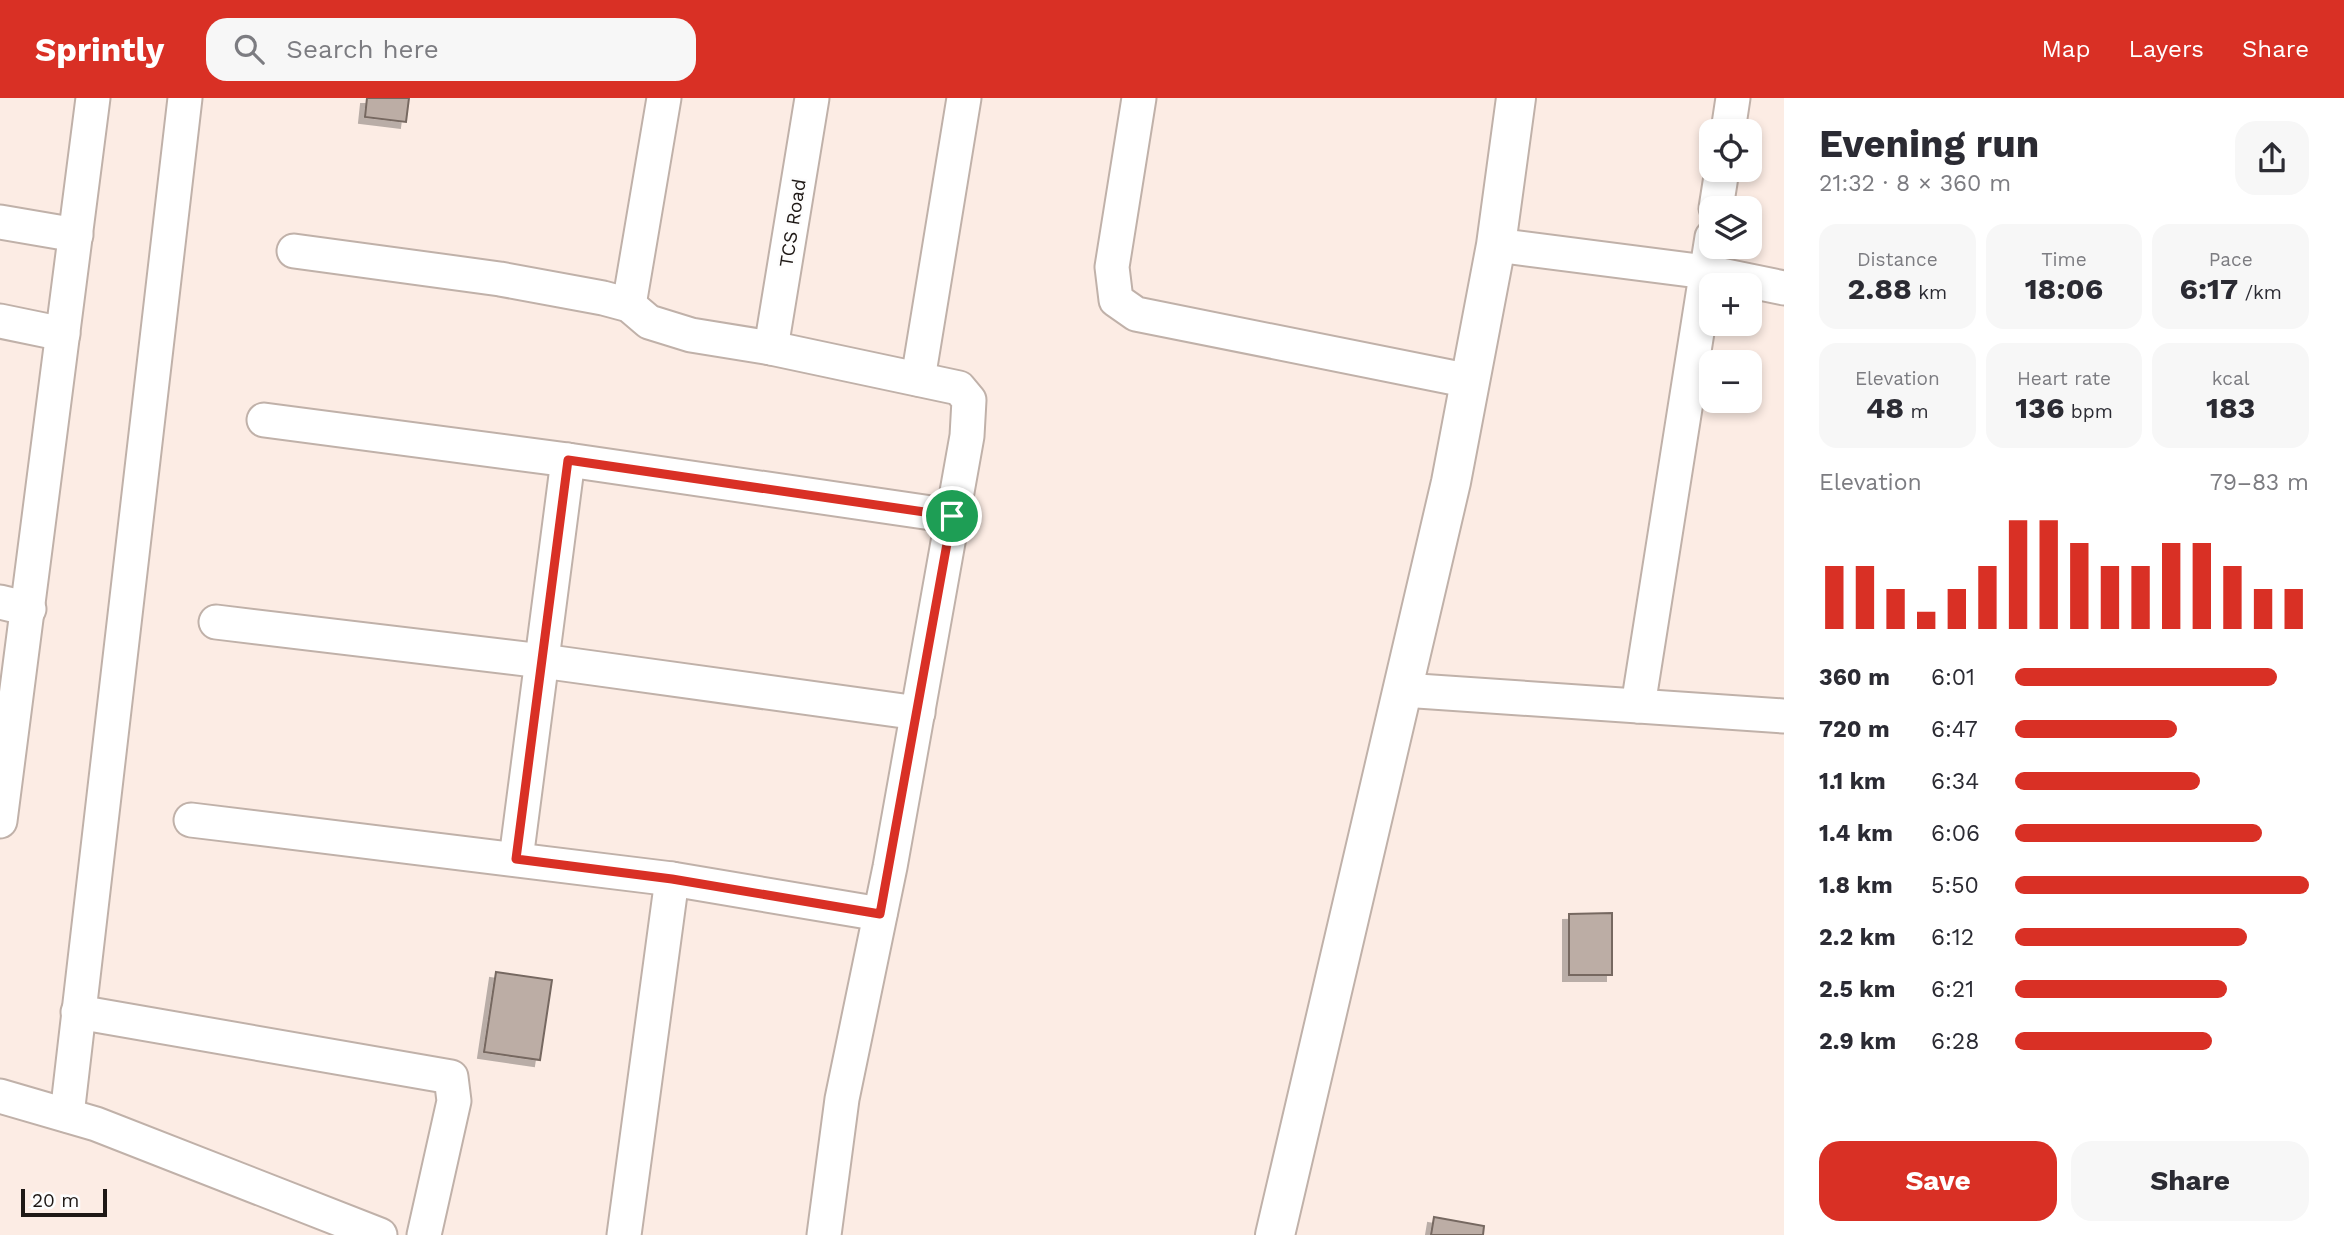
<!DOCTYPE html>
<html lang="en">
<head>
<meta charset="utf-8">
<style>
  body { margin:0; font-family:"Work Sans",sans-serif; background:#f7f7f7; color:#2b2b33; height:100vh; display:flex; flex-direction:column; font-size:26px; white-space:nowrap }
  * { box-sizing:border-box; margin:0 }
  p { font-size:23px; color:#7c7c81 }
  .icon { flex:none; width:38px; height:38px; fill:none; stroke:currentColor; stroke-width:2; stroke-linecap:round; stroke-linejoin:round }
  .map { position:relative; flex:1; overflow:hidden }
  .panel { display:flex; flex-direction:column; background:#fff; width:560px }
  .panel>* { flex:none }
  .buttons { position:absolute; left:1699px; top:21px; display:grid; gap:14px }
  .buttons a { display:grid; place-items:center; width:63px; height:63px; border-radius:14px; background:#fff; box-shadow:0 4px 10px #0003; font-size:35px }
  .scale { position:absolute; left:21px; bottom:18px; width:86px; box-sizing:border-box; padding-left:7px; border:4px solid #1e1815; border-top:0; font-size:19px; line-height:24px; white-space:nowrap; color:#1e1815; -webkit-text-stroke:5px #fdfdfd; paint-order:stroke }
  .pin { position:absolute; display:grid; place-items:center; width:60px; height:60px; color:#fff; margin:-30px; border:4px solid #fff; border-radius:50%; box-shadow:0 2px 7px #0007 }
  .round { display:grid; place-items:center; flex:none; width:74px; height:74px; border-radius:21px; background:#f7f7f7 }
  .overview { display:flex; align-items:center; justify-content:space-between; height:119px; padding:0 35px }
  h1 { font-size:38px; font-weight:700; line-height:52px }
  .figures { display:grid; grid-template-columns:repeat(3,1fr); gap:10px; height:119px; padding:7px 35px }
  .figures div { display:grid; align-content:center; border-radius:18px; background:#f7f7f7; text-align:center }
  .figures b { font-size:30px; font-weight:700 }
  .figures small { font-size:19px; font-weight:400 }
  .figures p { font-size:19px }
  .chart { height:196px; padding:14px 35px }
  .chart p { display:flex; justify-content:space-between }
  .chart svg { width:100%; height:126px; margin-top:7px; stroke:#d93025; stroke-width:6 }
  .primary-button { display:flex; gap:14px; margin-top:auto; padding:14px 35px }
  .primary-button a { flex:1; height:80px; border-radius:21px; background:#d93025; color:#fff; font-size:28px; font-weight:700; line-height:80px; text-align:center }
  .primary-button a+a { background:#f7f7f7; color:#2b2b33 }
  ul { padding:0 35px; list-style:none; font-size:23px }
  li { display:grid; grid-template-columns:112px 84px 1fr; align-items:center; height:52px }
  li i { height:18px; border-radius:9px; background:#d93025 }
  header { display:flex; align-items:center; gap:42px; box-sizing:border-box; height:98px; padding:0 35px; background:#d93025; color:#fff }
  header strong { font-size:33px }
  nav { display:flex; gap:38px; margin-inline-start:auto; font-size:24px }
  .search { width:490px; height:63px; background:#f7f7f7; display:flex; align-items:center; gap:18px; box-sizing:border-box; padding:0 24px; border-radius:21px; color:#7c7c81; font-size:26px }
  main { display:flex; flex:1; min-height:0 }
  .map>svg:first-child { display:block }
  .building { fill:#bcada5; stroke:#766861; stroke-width:2; filter:url(#shadow) }
  .lines { fill:none; stroke-linecap:round; stroke-linejoin:round }
  .street-casing { stroke:#c0b1a9; stroke-width:37 }
  .secondary-casing { stroke:#c0b1a9; stroke-width:42 }
  .street { stroke:#fff; stroke-width:33 }
  .secondary { stroke:#fff; stroke-width:38 }
  .route-casing { stroke:#fff; stroke-width:14 }
  .route { stroke:#d93025; stroke-width:9 }
  .labels { text-anchor:middle; stroke-width:5; stroke-linejoin:round; paint-order:stroke }
  .street-label { font-size:19px; fill:#1e1815; stroke:#fdfdfd }
</style>
</head>
<body>
<header>
<strong>Sprintly</strong>
<div class="search"><svg class="icon" aria-label="search" viewBox="0 0 24 24"><circle cx="10" cy="10" r="6"/><path d="M15 15l6 6"/></svg>Search here</div>
<nav><a>Map</a><a>Layers</a><a>Share</a></nav>
</header>
<main>
<div class="map">
<svg width="1784" height="1137" viewBox="0 0 1784 1137">
  <defs>
    <filter id="shadow"><feDropShadow dx="-6" dy="6" stdDeviation="0" flood-color="#0004"/></filter>
  </defs>
  <rect width="100%" height="100%" fill="#fcece4"/>
  <g class="building">
    <path d="M367,0h42l-3,24 -41,-5z"/>
    <path d="M1612,815v62h-43v-61z"/>
    <path d="M496,874l56,8 -12,80 -56,-8z"/>
    <path d="M1434,1119l50,9 -1,9h-52z"/>
  </g>
  <g class="lines">
    <g class="street-casing">
      <g id="street">
        <path d="M1139,0l-27,169 4,33 20,14 334,67"/>
        <path d="M1728,33l5,-33"/>
        <path d="M1716,110l6,-38"/>
        <path d="M0,124l76,13"/>
        <path d="M1496,147l210,27 78,16"/>
        <path d="M294,153l206,28 103,19 26,7 20,17 42,13 80,13 188,40 10,12 -2,36 -77,431 -48,232 -18,136"/>
        <path d="M629,207l35,-207"/>
        <path d="M0,223l63,13"/>
        <path d="M771,250l41,-250"/>
        <path d="M918,281l46,-281"/>
        <path d="M264,322l304,40 384,56"/>
        <path d="M0,504l29,7"/>
        <path d="M216,524l326,39 376,52"/>
        <path d="M1403,592l381,26"/>
        <path d="M1638,608l74,-469"/>
        <path d="M191,722l481,59 208,35"/>
        <path d="M0,723l93,-723"/>
        <path d="M516,761l52,-399"/>
        <path d="M78,914l373,65 3,24 -30,134"/>
        <path d="M0,998l96,28 284,111"/>
        <path d="M67,1017l118,-1017"/>
        <path d="M624,1137l48,-356"/>
      </g>
    </g>
    <g class="secondary-casing">
      <path id="secondary" d="M1275,1137l176,-753 45,-237 20,-147"/>
    </g>
    <use href="#street" class="street"/>
    <use href="#secondary" class="secondary"/>
  </g>
  <g class="lines">
    <g class="route-casing">
      <path id="route" d="M568,362l384,56 -72,398 -208,-35 -156,-20z"/>
    </g>
    <use href="#route" class="route"/>
  </g>
  <g class="labels">
    <g class="street-label">
      <text transform="translate(792 125) rotate(-81)" y="7">TCS Road</text>
    </g>
  </g>
</svg>
<div class="buttons">
<a><svg class="icon" aria-label="locate" viewBox="0 0 24 24"><circle cx="12" cy="12" r="6"/><path d="M12 2v4M12 18v4M2 12h4M18 12h4"/></svg></a>
<a><svg class="icon" aria-label="layers" viewBox="0 0 24 24"><path d="M12 4l9 5-9 5-9-5zM3 14l9 5 9-5"/></svg></a>
<a>+</a>
<a>−</a>
</div>
<div class="scale">20 m</div>
<div class="pin" style="left:952px;top:418px;background:#1e9e55"><svg class="icon" aria-label="arrive" viewBox="0 0 24 24"><path d="M6 21V4h12l-3 4 3 4H6"/></svg></div>
</div>
<section class="panel">
<div class="overview"><div><h1>Evening run</h1><p>21:32 · 8 × 360 m</p></div><a class="round"><svg class="icon" aria-label="share" viewBox="0 0 24 24"><path d="M12 15V3M7 8l5-5 5 5M5 13v7h14v-7"/></svg></a></div>
<div class="figures">
<div><p>Distance</p><b>2.88<small> km</small></b></div>
<div><p>Time</p><b>18:06</b></div>
<div><p>Pace</p><b>6:17<small> /km</small></b></div>
</div>
<div class="figures">
<div><p>Elevation</p><b>48<small> m</small></b></div>
<div><p>Heart rate</p><b>136<small> bpm</small></b></div>
<div><p>kcal</p><b>183</b></div>
</div>
<div class="chart"><p><span>Elevation</span>79–83 m</p>
<svg viewBox="0 0 160 44" preserveAspectRatio="none"><path d="M5 44V22M15 44V22M25 44V30M35 44V38M45 44V30M55 44V22M65 44V6M75 44V6M85 44V14M95 44V22M105 44V22M115 44V14M125 44V14M135 44V22M145 44V30M155 44V30"/></svg>
</div>
<ul>
<li><b>360 m</b>6:01<i style="width:89%"></i></li>
<li><b>720 m</b>6:47<i style="width:55%"></i></li>
<li><b>1.1 km</b>6:34<i style="width:63%"></i></li>
<li><b>1.4 km</b>6:06<i style="width:84%"></i></li>
<li><b>1.8 km</b>5:50<i style="width:100%"></i></li>
<li><b>2.2 km</b>6:12<i style="width:79%"></i></li>
<li><b>2.5 km</b>6:21<i style="width:72%"></i></li>
<li><b>2.9 km</b>6:28<i style="width:67%"></i></li>
</ul>
<div class="primary-button"><a>Save</a><a>Share</a></div>
</section>
</main>
</body>
</html>
